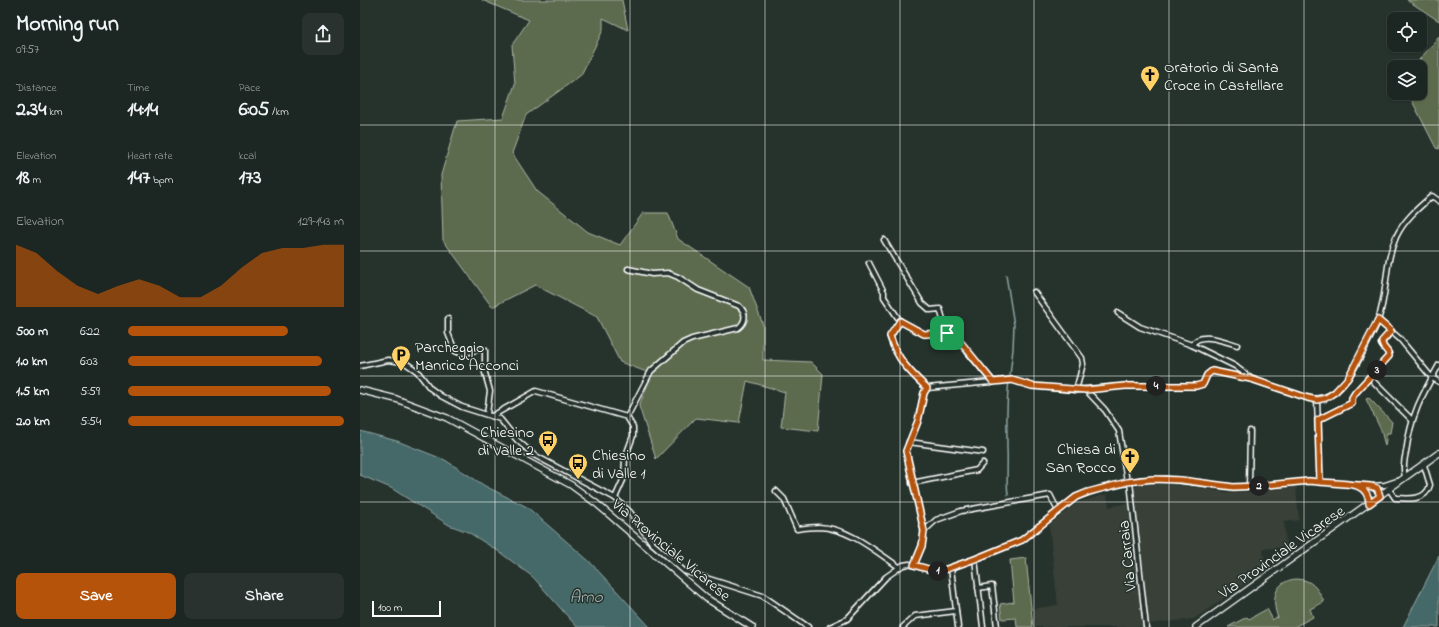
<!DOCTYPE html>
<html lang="en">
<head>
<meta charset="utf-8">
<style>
  body { margin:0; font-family:"Indie Flower",sans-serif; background:#29322f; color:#f1f3f6; height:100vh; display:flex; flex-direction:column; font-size:15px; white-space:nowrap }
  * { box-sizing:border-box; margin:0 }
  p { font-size:13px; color:#a0a5a5 }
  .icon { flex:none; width:22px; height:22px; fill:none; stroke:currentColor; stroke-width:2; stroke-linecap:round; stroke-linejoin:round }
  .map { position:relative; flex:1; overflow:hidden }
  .sheet { display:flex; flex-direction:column; background:#1c2622; width:360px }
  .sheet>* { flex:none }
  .controls { position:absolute; left:1027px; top:12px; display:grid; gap:8px }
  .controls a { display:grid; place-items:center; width:40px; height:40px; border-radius:8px; background:#1c2622; box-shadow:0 1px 3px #0004,0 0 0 1px #3a4340; font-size:20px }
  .scale { position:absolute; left:12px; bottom:10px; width:69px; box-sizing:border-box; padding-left:4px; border:2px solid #fff; border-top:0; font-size:11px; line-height:14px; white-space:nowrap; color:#fff; -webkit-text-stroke:3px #26332d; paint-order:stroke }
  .pin { position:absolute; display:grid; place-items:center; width:34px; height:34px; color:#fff; margin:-17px; border-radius:8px; box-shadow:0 2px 6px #0006 }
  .km { position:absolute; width:20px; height:20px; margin:-10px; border-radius:50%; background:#222; color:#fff; font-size:11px; line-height:20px; text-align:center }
  .round { display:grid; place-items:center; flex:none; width:42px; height:42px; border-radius:8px; background:#29322f }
  .overview { display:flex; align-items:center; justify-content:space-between; height:68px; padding:0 16px }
  h1 { font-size:22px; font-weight:700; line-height:30px }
  .stats { display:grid; grid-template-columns:repeat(3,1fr); gap:6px; height:68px; padding:4px 16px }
  .stats div { display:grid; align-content:center }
  .stats b { font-size:20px; font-weight:700 }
  .stats small { font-size:11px; font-weight:400 }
  .stats p { font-size:11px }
  .chart { height:112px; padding:8px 16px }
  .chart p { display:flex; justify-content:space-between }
  .chart svg { width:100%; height:72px; margin-top:4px; fill:#b45309; opacity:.7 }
  .action { display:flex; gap:8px; margin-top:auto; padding:8px 16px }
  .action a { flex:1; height:46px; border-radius:8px; background:#b45309; color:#fff; font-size:16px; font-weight:700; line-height:46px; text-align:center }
  .action a+a { background:#29322f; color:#f1f3f6 }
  ul { padding:0 16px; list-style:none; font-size:13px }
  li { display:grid; grid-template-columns:64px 48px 1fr; align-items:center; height:30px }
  li i { height:10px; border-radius:5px; background:#b45309 }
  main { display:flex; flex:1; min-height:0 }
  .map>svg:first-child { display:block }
  .built { fill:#394037 }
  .green { fill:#5c6b4d; stroke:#aeb5a6 }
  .water { fill:#446968; stroke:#8fa5a4 }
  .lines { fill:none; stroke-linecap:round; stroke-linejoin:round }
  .stream { stroke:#8fa5a4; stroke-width:1.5 }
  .street-casing { stroke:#fff; stroke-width:7 }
  .secondary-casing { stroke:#fff; stroke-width:8 }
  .street { stroke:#26332d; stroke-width:4 }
  .secondary { stroke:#26332d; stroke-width:5.5 }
  .route-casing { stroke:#fff; stroke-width:8 }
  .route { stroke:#b45309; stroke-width:5 }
  .grid { fill:none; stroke:#fff; stroke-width:1; stroke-opacity:0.55 }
  .labels { text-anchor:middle; stroke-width:3; stroke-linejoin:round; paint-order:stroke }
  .poi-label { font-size:16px; fill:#fff; stroke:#26332d; text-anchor:start }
  .street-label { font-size:16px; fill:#fff; stroke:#26332d }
  .water-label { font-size:17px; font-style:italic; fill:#abbcbb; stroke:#26332d }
</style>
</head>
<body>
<main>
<section class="sheet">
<div class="overview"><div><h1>Morning run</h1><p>09:57</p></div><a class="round"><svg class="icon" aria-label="share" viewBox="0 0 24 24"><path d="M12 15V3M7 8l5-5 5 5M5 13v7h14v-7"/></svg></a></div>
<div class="stats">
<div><p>Distance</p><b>2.34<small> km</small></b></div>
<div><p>Time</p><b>14:14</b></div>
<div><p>Pace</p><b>6:05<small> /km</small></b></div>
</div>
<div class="stats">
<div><p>Elevation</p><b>18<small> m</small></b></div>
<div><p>Heart rate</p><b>147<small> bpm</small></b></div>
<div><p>kcal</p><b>173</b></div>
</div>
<div class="chart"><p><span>Elevation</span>129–143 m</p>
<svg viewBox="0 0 160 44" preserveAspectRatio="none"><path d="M0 44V6L10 11L20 22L30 31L40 36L50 31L60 27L70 31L80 38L90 38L100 31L110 20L120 11L130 8L140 8L150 6L160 6V44z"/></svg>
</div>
<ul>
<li><b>500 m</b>6:22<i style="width:74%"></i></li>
<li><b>1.0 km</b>6:03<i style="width:90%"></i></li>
<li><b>1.5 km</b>5:59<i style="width:94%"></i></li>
<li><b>2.0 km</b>5:54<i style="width:100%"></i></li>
</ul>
<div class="action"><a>Save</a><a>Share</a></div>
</section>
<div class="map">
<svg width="1079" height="627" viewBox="0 0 1079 627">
  <rect width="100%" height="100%" fill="#26332d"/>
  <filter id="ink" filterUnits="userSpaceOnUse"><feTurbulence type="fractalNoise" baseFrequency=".025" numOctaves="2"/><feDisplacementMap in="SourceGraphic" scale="8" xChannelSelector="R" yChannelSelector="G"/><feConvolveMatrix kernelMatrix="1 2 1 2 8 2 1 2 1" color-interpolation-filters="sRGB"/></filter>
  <g filter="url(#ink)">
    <g class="built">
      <path d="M792,483l39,3 35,6h29l41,-6 3,34 -15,2 2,25 -23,2 2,21 -71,49 -47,5 -14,-136 6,-4z"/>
      <path d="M747,494l2,13 20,-4 15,124h-109l-2,-18 25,-4 -9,-80 27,-22z"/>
    </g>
    <g class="green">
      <path d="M122,0h140l6,30 -25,-12v12l-22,45 -55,40 -14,38 25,38 51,41 32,13 23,-32h25l10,26 71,48 14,38v35l48,2 12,12 -5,57 -37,-4 4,-35 -38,-11 -8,42 -43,-5 -40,41 -17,-53 13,-32 -32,-12 -23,-45 -62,-32 -43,22 -49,-67 -2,-65 16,-54 46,-3 12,-34 -3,-39 17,-25z"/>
      <path d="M1047,0h32v21z"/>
      <path d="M1079,37v112l-3,-1 -28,-55h12v-26h-7z"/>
      <path d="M1009,398l23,24 -2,11h-3l-2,13 -4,-16 -15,-31z"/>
      <path d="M666,558l7,69h-16l-1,-9 -14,1 -2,-15 14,-2 -4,-42z"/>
      <path d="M936,579c16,0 22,10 28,23l-14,7 3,8 -19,10h-66l19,-10 2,2 18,-10 6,11 3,-3 2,1c-7,-18 -4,-37 18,-39z"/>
    </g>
    <g class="water">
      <path d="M0,431l37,10 48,19 40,26 42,21 62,54 61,66h-73l-44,-50 -35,-26 -30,-19 -19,-7 -58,-37 -31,-13z"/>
      <path d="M1079,556v71h-36z"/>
    </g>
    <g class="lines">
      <g class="stream">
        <path d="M646,275l8,50 -1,24 -3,26"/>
        <path d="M648,495c-2,-16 0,-31 -1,-47 0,-23 -1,-44 2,-67"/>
      </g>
      <g class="street-casing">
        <g id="street">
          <path d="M524,240l38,63 8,7 10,-1 7,24"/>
          <path d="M509,263l15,29v5l16,24 24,13 23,-1 8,4 38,45"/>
          <path d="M674,292l48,66 1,6 -7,26"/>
          <path d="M758,313l22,14 52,18"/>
          <path d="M88,319v14l7,18c12,6 22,-5 30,-1v23l5,18 -3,23"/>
          <path d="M1018,320l22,19 32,39 7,4"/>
          <path d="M540,321l-10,16c7,22 20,35 37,51"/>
          <path d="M877,345c-13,-4 -37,-14 -45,0l43,21 14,11"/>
          <path d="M0,366l28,-6 16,2 13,9 13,17 11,8 21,11 38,12 17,21 17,15 81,43 15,14 22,31 32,28 79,25 45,31"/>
          <path d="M1010,378l42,42"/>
          <path d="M726,390l19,20 14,21 8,51"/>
          <path d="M957,400l3,82"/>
          <path d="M132,416l44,-25 91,26 6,10v9l-8,22 -1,20 -9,20"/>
          <path d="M267,417l24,-46 32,-28 9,-4 46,-11c8,-6 9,-15 1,-22l-41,-16 -20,-13 -10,-4 -16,1 -24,-5"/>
          <path d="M958,420l34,-17v-5l3,-5 34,-37 -1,-4 -7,-8 10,-13"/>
          <path d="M549,442l74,10"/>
          <path d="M1045,477c-2,-8 -1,-17 1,-25 5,-37 15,-55 33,-87"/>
          <path d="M770,482l16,145"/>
          <path d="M552,483l65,-13 6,-7"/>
          <path d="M889,486l1,-55"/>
          <path d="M1013,486l12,-1 12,-4"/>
          <path d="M1029,489l6,9c13,1 31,3 35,-13l-6,-20"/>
          <path d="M416,491l8,8 13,30c7,-1 15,-2 22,-2 30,1 56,24 80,40"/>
          <path d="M564,531l12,-11 25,-9 89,-16 8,16"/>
          <path d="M615,559l8,68"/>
          <path d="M554,565l8,-19 2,-15 -18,-80 12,-30 6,-28 3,-5 85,-8 20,6 44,4 49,-4h72l6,-2 4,-9 5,-4 39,8 57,19c31,6 45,-27 57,-50 4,-9 10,-18 13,-28 10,-27 6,-56 18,-83 8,-17 22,-29 36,-41l7,5"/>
          <path d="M591,568l7,59"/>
          <path d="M618,588l14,-2 5,41"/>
          <path d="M470,627l17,-8 39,-42 17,-12 6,-1 26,7h6l34,-12 47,-19 54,-43 24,-8 40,-9 27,-1 66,8 26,-1 50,-5 61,5 7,2 3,8 -6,-1 -14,-9"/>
          <path d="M543,627l12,-11 41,-5"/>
        </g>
      </g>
      <g class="secondary-casing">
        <g id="secondary">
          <path d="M0,390l36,9 51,19 124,67 26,19 109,94 46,29"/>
          <path d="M836,627l243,-174"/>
        </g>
      </g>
      <use href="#street" class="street"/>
      <use href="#secondary" class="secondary"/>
    </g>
  </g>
  <g class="lines" filter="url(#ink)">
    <g class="route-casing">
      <path id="route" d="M587,333l-23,1 -24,-13 -10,15c8,25 19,35 37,52l-3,5 -6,28 -12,30 18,80 -2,15 -8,19 21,6h6l34,-12 47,-19 54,-43 12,-5 39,-10 25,-3 29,1 52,7 25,-1 51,-5 11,1c19,2 49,-3 49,22l11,-8 -3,-8 -7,-2 -50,-4 -2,-62 34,-17v-5l3,-5 34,-37c0,-6 -8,-8 -7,-15l9,-10 -13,-11 -30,58 -13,14 -9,6 -9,2 -9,-2 -57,-19 -39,-8 -5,4 -4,9 -7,2h-71l-39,4 -54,-4 -20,-6 -19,2 -34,-42 -12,-7"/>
    </g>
    <use href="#route" class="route"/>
  </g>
  <path class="grid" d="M135,0v627M270,0v627M405,0v627M540,0v627M674,0v627M809,0v627M944,0v627M0,125h1079M0,251h1079M0,376h1079M0,502h1079"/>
  <defs>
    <g id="church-pin" transform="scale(1)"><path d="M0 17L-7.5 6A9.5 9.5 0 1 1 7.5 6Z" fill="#ffd166" stroke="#26332d"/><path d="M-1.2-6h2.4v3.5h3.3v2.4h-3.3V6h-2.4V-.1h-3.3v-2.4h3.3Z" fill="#111"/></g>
    <g id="parking-pin" transform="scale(1)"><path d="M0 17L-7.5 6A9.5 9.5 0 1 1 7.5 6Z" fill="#ffd166" stroke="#26332d"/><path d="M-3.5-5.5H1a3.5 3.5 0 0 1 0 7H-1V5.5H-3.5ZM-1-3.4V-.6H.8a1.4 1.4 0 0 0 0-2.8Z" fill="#111"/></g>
    <g id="bus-pin" transform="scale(1)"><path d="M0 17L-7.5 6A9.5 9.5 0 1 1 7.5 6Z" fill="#ffd166" stroke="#26332d"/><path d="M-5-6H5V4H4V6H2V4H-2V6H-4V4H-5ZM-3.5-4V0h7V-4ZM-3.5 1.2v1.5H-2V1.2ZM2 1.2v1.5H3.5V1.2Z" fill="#111"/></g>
  </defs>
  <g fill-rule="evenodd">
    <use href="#church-pin" x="790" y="75"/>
    <use href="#parking-pin" x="41" y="355"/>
    <use href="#bus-pin" x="188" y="440"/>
    <use href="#church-pin" x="770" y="457"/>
    <use href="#bus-pin" x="218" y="463"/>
  </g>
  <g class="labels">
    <g class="poi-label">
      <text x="804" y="72">Oratorio di Santa<tspan x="804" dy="18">Croce in Castellare</tspan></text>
      <text x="55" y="352">Parcheggio<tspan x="55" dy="18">Manrico Acconci</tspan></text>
      <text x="174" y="437" text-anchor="end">Chiesino<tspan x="174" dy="18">di Valle 2</tspan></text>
      <text x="756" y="454" text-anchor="end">Chiesa di<tspan x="756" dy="18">San Rocco</tspan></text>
      <text x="232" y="460">Chiesino<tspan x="232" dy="18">di Valle 1</tspan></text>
    </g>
    <g class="street-label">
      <text transform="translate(312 549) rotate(40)" y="6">Via Provinciale Vicarese</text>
      <text transform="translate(921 551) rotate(-35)" y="6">Via Provinciale Vicarese</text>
      <text transform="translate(766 556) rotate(-96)" y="6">Via Carraia</text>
    </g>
    <g class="water-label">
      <text x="226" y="602">Arno</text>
    </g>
  </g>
</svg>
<div class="controls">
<a><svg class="icon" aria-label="locate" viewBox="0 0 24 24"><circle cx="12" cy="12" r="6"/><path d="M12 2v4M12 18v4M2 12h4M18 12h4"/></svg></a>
<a><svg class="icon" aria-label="layers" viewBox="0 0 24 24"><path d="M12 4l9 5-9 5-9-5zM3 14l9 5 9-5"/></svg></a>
</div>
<div class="scale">100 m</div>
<div class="pin" style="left:587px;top:333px;background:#1e9e55"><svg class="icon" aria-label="arrive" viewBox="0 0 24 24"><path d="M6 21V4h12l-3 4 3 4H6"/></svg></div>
<b class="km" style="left:578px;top:571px">1</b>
<b class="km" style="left:899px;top:486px">2</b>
<b class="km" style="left:1017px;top:370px">3</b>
<b class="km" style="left:796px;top:386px">4</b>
</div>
</main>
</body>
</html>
